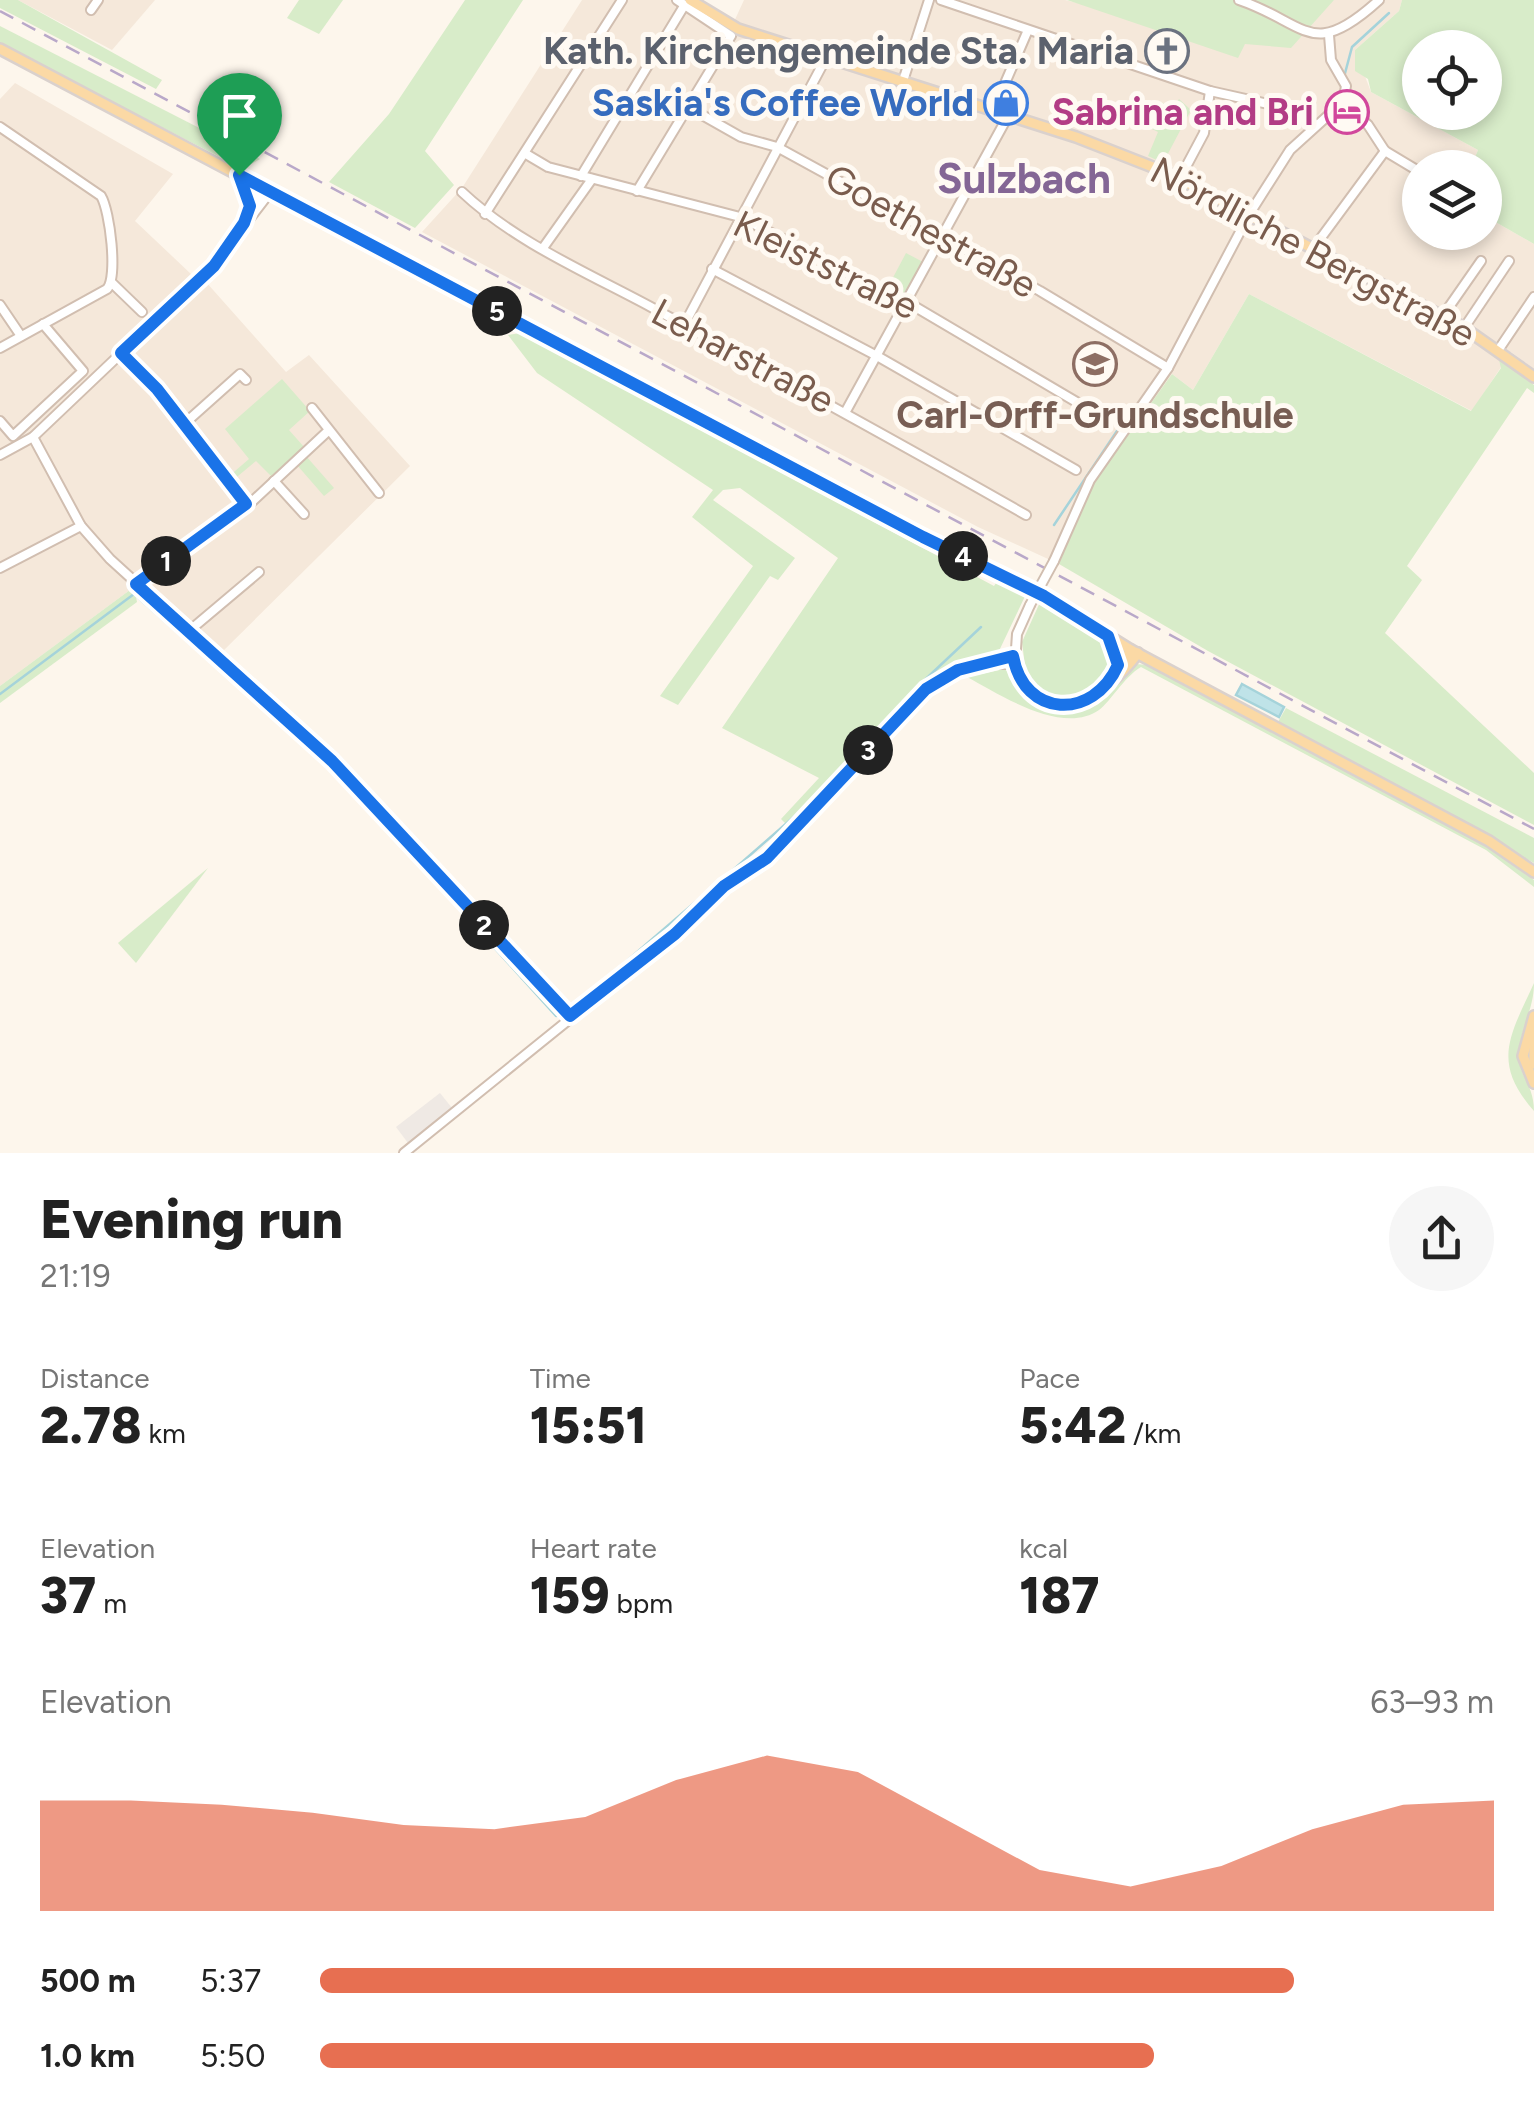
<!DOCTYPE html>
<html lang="en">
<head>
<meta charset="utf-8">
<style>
  body { margin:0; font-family:Figtree,sans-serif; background:#f6f6f6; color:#222; height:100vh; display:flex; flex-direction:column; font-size:38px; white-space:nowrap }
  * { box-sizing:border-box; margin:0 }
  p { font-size:32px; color:#767676 }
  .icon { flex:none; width:55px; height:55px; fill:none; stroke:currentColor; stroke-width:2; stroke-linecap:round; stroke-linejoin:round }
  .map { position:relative; height:1153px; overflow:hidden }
  .panel { display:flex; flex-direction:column; background:#fff; flex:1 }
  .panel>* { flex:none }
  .tools { position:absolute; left:1402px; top:30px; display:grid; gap:20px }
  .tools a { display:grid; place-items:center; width:100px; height:100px; border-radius:50%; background:#fff; box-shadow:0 5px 15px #0003; font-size:50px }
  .pin { position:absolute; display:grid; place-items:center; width:85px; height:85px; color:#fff; margin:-102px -42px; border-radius:50% 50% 50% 0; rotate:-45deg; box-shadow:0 0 10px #0007 }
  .pin .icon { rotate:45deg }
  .km { position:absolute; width:50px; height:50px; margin:-25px; border-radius:50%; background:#222; color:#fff; font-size:28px; line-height:50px; text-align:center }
  .round { display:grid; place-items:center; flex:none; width:105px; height:105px; border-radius:52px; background:#f6f6f6 }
  .overview { display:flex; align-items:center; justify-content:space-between; height:170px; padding:0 40px }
  h1 { font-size:55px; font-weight:800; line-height:75px }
  .figures { display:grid; grid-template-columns:repeat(3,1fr); gap:15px; height:170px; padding:10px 40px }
  .figures div { display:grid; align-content:center }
  .figures b { font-size:50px; font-weight:800 }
  .figures small { font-size:28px; font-weight:400 }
  .figures p { font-size:28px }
  .chart { height:280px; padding:20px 40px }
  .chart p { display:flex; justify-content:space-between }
  .chart svg { width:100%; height:180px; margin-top:10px; fill:#e76f51; opacity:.7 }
  ul { padding:0 40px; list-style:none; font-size:32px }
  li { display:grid; grid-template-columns:160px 120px 1fr; align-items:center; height:75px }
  li i { height:25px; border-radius:12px; background:#e76f51 }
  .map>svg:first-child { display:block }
  .residential { fill:#f5e8da }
  .industrial { fill:#efe9e4 }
  .green { fill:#d8ecc9; fill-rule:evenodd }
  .water { fill:#bfe3e8; stroke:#a5d3da; stroke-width:2.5 }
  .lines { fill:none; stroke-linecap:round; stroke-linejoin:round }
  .stream { stroke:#a5d3da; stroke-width:2.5 }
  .minor-casing { stroke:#d1beb0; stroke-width:12 }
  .major-casing { stroke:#dad1cd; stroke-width:14 }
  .minor { stroke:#fff; stroke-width:8 }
  .major { stroke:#fbd9a5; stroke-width:9 }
  .rail { stroke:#b9a8c9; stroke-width:2.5; stroke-dasharray:15 10; stroke-linecap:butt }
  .minor-bridge-casing { stroke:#d1beb0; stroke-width:12; stroke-linecap:butt }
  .minor-bridge { stroke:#fff; stroke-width:8 }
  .route-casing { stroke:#fff; stroke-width:20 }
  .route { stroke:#1a73e8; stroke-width:12 }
  .labels { text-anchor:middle; stroke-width:10; stroke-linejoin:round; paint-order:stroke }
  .worship-label { font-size:38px; font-weight:bold; fill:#5b616d; stroke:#fffaf3; text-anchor:end }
  .shop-label { font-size:38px; font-weight:bold; fill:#366cbe; stroke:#fffaf3; text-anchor:end }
  .hotel-label { font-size:38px; font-weight:bold; fill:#b23c85; stroke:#fffaf3; text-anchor:end }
  .street-label { font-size:38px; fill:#7a5c4d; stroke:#fffaf3 }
  .education-label { font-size:38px; font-weight:bold; fill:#785e54; stroke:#fffaf3 }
  .quarter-label { font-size:42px; font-weight:bold; fill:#846695; stroke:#fffaf3 }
</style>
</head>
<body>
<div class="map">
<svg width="1534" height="1153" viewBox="0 0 1534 1153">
  <rect width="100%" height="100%" fill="#fdf6ec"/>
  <g class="residential">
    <path d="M18,0h137l-43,50z"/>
    <path d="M582,0h111l39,26 12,-26h321l179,44 90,-44h68l-3,11 -44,39 16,42 107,58 -7,17 -51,1v64h65v-16l49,28v125l-23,-17 -39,59 -223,-117 -56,96 -21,-16 -82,114 -31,76 -81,-37 -556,-295 40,-44z"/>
    <path d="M15,83l158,91 -38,47 56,53 15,8 80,90 23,-17 101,111 -191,189 -85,-68 -134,99v-587z"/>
  </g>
  <path class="industrial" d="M440,1093l12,15 -44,35 -12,-16z"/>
  <g class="green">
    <path d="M0,0h18l144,80 -6,9 -156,-81z"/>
    <path d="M299,0h44l-24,34 -32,-16z"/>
    <path d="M465,0h58l-98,151 29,34 -39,43 -86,-46 60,-68z"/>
    <path d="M1067,0h267l-43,48 -46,-4 -7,14z"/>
    <path d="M1402,0h132v244l-49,-28v-48l-14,-1 7,-17 -107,-58 -3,-13 -13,-8v-21l44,-39zM1420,48h65v64h-65z"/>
    <path d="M0,26l260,133 -17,10 -243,-125z"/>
    <path d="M1179,99l12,11 -28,53 -15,-7 10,-24 -10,-5 11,-26 14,7z"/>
    <path d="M906,253l17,9 -19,31 -15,-8z"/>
    <path d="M1249,294l222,117 30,-43 -3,-12 36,29v8l-7,-5 -120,178 15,14 -37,53 149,140v52l-326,-174 -149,-87 31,-76 82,-114 21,16z"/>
    <path d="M520,333l474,253 6,-9 27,15 -29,61 -63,23 -143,154 -11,-11 38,-41 -97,-50 116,-170 -98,-70 -17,2 -10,10 82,58 -17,22 -8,-4 -92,129 -18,-9 93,-130 -61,-49 21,-27 -176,-117 -29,-38z"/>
    <path d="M282,379l28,32 -21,19 16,18 -33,29 -16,-16 -24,20 -4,-4 21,-18 -24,-30z"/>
    <path d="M306,456l28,32 -10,8 -27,-31z"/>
    <path d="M134,587l3,15 -137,101v-17z"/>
    <path d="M1041,600l66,46 5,9 -9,30c-31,17 -52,19 -77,-11l-4,-32z"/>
    <path d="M1136,664l12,1 340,181 46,34v7l-48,-37 -345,-183c-17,10 -30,34 -42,43 -37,26 -100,-16 -132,-33l37,-8c12,7 15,20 25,29 46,37 78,-10 107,-34z"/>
    <path d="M1286,708l248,130v25l-256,-141z"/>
    <path d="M208,868l-72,95 -18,-20z"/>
    <path d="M1534,983c0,26 -13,44 -15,69 -2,23 15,31 15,59 -43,-49 -24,-75 0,-128z"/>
  </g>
  <path class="water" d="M1242,684l42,23 -5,10 -43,-22z"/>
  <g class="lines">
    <g class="stream">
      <path d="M1344,77l8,-30 37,-34"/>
      <path d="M1054,525l71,-106"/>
      <path d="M0,694l134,-100 207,184 215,238 6,-1"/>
      <path d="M733,870l79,-69 101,-110 68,-64"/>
      <path d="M572,1008l156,-134"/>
    </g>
    <g class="minor-casing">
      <g id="minor">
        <path d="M941,0l269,91 72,16 33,17"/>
        <path d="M1239,0c68,23 72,62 140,0"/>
        <path d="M91,10l7,-10"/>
        <path d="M903,81l26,-81"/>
        <path d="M1343,102l25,23 17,26"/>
        <path d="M688,107l53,30 36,10 263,144 128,77"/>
        <path d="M993,111l35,-81"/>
        <path d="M0,127l101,69c9,15 17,81 6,93l-107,59"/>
        <path d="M1385,151l35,21"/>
        <path d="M526,154l22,13 192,50 167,85 200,118"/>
        <path d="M239,175l11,31"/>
        <path d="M581,176l103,-170"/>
        <path d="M1180,178l24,-45 6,-42"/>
        <path d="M637,191l94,-155 -54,-36"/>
        <path d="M462,192c53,50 126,81 189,115 126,69 251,137 375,208"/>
        <path d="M485,214l137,-214"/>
        <path d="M246,219l17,-31"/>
        <path d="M543,248l49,-69"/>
        <path d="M1312,250l73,-99"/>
        <path d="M712,269l165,87 199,114"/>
        <path d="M112,283l30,29"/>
        <path d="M0,305l21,31"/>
        <path d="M1442,317l39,-56"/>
        <path d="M684,325l142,-267"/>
        <path d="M1464,328l45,-67"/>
        <path d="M1499,349l35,-52"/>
        <path d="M121,353l36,36 89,115"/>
        <path d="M312,408l67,85"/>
        <path d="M846,411l162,-295"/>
        <path d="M0,421l13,15 70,-65 -40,-47"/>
        <path d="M184,424l56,-50 6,6"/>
        <path d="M33,437l48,89 29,33 222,202 238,255"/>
        <path d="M0,455l33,-18 181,-172 56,-73"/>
        <path d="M274,481l30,33"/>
        <path d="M1054,561l36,-81 78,-112 82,-155 40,-63 53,-48 3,-16 -15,-26 -2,-25"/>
        <path d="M0,568l81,-42"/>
        <path d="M136,584l105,-72 87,-81"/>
        <path d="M189,631l70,-59"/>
        <path d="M992,664h23l2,-30 13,-29"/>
        <path d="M404,1153l271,-219 49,-48 43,-27 167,-177 24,-12 55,-15"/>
      </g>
    </g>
    <g class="major-casing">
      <g id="major">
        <path d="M690,0l48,29 338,108 92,36 295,154 71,50"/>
        <path d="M0,49l923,488 121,59 87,54 358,191 45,31"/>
        <path d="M1015,664c29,74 89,34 123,-11"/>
        <path d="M1111,680l20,-30"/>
        <path d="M1534,1016l-11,40 11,27"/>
        <path d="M1534,1036v28"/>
      </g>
    </g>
    <use href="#minor" class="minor"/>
    <use href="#major" class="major"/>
    <path class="rail" d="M0,11l1534,818"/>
    <g class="minor-bridge-casing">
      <path id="minor-bridge" d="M1030,605l24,-44"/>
    </g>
    <use href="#minor-bridge" class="minor-bridge"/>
  </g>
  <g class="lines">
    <g class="route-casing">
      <path id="route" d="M239,175l684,362 121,59 64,40 10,29c-25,56 -94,53 -105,-9l-55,14 -32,19 -159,169 -43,28 -49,48 -105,82 -238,-255 -196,-177 110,-80 -89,-115 -36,-36 93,-87 30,-43 6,-17z"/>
    </g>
    <use href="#route" class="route"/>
  </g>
  <defs>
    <g id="church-ring" transform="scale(2.25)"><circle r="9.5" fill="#fffaf3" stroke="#6b7280" stroke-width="1.5"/><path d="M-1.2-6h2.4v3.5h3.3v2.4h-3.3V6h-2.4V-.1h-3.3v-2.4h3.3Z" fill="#6b7280"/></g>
    <g id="shop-ring" transform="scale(2.25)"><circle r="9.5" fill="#fffaf3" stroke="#3f7fe0" stroke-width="1.5"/><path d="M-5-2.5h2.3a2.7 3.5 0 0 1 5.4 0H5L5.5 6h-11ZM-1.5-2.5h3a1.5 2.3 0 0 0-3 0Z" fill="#3f7fe0"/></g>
    <g id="hotel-ring" transform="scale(2.25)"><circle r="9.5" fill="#fffaf3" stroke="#d1479c" stroke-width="1.5"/><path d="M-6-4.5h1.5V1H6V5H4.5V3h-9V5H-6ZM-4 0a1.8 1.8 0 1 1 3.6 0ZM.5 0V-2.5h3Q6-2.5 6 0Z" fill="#d1479c"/></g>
    <g id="school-ring" transform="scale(2.25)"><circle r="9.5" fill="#fffaf3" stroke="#8d6e63" stroke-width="1.5"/><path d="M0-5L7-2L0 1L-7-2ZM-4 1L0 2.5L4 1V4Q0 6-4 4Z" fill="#8d6e63"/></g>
  </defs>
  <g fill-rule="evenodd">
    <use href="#church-ring" x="1167" y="51"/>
    <use href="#shop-ring" x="1006" y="103"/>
    <use href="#hotel-ring" x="1347" y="112"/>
    <use href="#school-ring" x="1095" y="364"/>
  </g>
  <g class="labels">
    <g class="worship-label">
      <text x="1134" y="64">Kath. Kirchengemeinde Sta. Maria</text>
    </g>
    <g class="shop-label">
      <text x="974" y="116">Saskia's Coffee World</text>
    </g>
    <g class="hotel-label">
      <text x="1314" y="125">Sabrina and Bri</text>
    </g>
    <g class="street-label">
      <text transform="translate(931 231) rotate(29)" y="13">Goethestraße</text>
      <text transform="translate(1313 252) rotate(28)" y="13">Nördliche Bergstraße</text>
      <text transform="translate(826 265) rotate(26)" y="13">Kleiststraße</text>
      <text transform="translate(743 356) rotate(28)" y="13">Leharstraße</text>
    </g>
    <g class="education-label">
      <text x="1095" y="428">Carl-Orff-Grundschule</text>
    </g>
    <g class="quarter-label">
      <text x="1024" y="193">Sulzbach</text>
    </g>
  </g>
</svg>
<div class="tools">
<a><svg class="icon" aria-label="locate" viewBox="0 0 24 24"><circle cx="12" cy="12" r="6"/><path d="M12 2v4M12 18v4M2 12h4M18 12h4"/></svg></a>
<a><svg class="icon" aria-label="layers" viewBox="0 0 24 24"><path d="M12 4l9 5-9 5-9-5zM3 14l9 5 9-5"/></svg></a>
</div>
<div class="pin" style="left:239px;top:175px;background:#1e9e55"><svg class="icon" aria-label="arrive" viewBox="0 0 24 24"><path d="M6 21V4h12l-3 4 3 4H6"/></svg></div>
<b class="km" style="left:166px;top:561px">1</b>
<b class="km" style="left:484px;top:925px">2</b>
<b class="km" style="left:868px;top:750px">3</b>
<b class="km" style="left:963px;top:556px">4</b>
<b class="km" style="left:497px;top:311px">5</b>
</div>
<section class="panel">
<div class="overview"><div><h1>Evening run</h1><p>21:19</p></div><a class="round"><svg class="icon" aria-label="share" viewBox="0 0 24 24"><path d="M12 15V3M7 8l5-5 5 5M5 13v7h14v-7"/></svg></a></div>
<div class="figures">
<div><p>Distance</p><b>2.78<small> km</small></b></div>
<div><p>Time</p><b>15:51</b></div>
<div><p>Pace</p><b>5:42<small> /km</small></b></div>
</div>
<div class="figures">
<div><p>Elevation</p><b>37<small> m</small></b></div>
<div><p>Heart rate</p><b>159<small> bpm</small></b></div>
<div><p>kcal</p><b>187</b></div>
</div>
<div class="chart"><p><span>Elevation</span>63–93 m</p>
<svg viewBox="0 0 160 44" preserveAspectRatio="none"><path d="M0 44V17L10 17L20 18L30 20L40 23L50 24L60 21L70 12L80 6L90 10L100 22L110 34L120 38L130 33L140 24L150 18L160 17V44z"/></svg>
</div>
<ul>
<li><b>500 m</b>5:37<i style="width:83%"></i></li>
<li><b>1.0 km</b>5:50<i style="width:71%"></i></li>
</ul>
</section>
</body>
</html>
